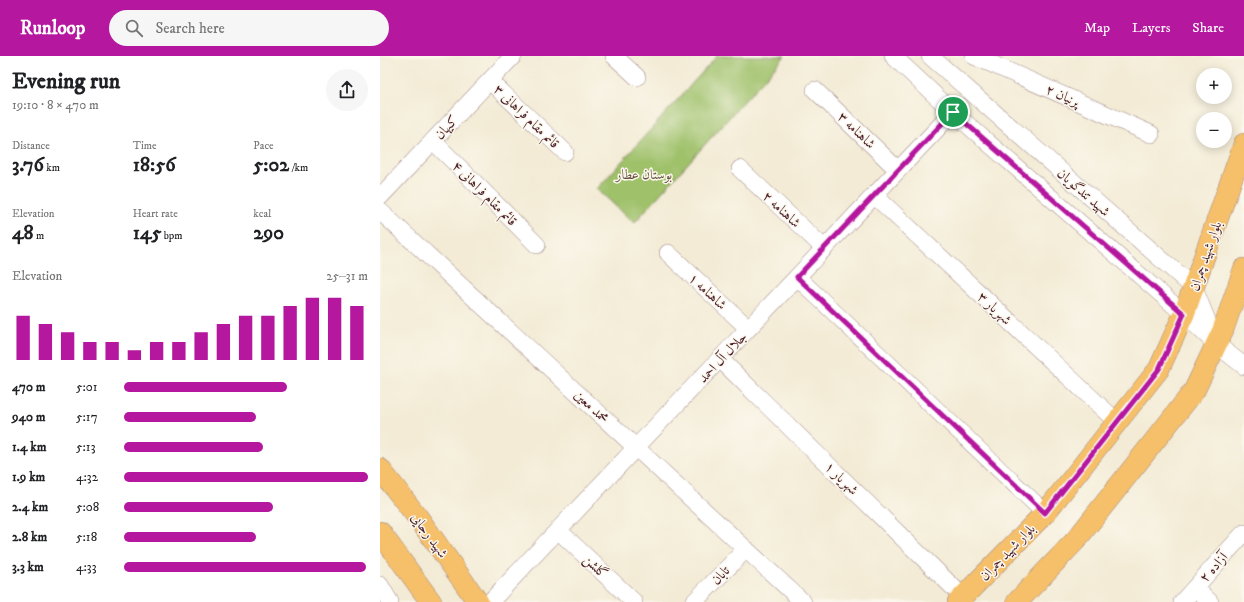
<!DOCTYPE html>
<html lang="en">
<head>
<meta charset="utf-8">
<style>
  body { margin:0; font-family:"IM FELL DW Pica",Amiri,serif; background:#f6f6f6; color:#202124; height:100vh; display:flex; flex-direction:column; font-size:15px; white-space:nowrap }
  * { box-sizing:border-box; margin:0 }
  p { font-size:13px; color:#757577 }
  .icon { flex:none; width:22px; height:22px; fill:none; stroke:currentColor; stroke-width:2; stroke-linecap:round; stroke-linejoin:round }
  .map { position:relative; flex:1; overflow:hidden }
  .side { display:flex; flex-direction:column; background:#fff; width:380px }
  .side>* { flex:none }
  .tools { position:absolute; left:816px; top:12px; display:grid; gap:8px }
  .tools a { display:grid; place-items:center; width:36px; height:36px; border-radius:50%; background:#fff; box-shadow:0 2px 10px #0003; font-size:20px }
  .pin { position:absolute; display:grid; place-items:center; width:34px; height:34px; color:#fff; margin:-17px; border:2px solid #fff; border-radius:50%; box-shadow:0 1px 4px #0007 }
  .round { display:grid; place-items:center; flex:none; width:42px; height:42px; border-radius:21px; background:#f6f6f6 }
  .headline { display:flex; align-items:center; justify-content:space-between; height:68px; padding:0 12px }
  h1 { font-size:22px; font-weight:800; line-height:30px }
  .stats { display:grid; grid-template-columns:repeat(3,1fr); gap:6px; height:68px; padding:4px 12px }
  .stats div { display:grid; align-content:center }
  .stats b { font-size:20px; font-weight:800 }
  .stats small { font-size:11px; font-weight:400 }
  .stats p { font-size:11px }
  .chart { height:112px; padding:8px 12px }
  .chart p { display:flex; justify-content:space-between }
  .chart svg { width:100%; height:72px; margin-top:4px; stroke:#b5179e; stroke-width:6 }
  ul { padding:0 12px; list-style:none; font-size:13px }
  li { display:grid; grid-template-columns:64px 48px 1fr; align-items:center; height:30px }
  li i { height:10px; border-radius:5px; background:#b5179e }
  header { display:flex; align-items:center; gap:24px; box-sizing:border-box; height:56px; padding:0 20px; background:#b5179e; color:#fff }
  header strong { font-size:19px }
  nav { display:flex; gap:22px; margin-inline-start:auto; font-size:14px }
  .search { width:280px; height:36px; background:#f6f6f6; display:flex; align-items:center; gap:10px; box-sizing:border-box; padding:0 14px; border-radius:22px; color:#757577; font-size:15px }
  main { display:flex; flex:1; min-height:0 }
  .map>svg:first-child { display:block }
  .green { fill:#9fc16a; stroke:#74704a }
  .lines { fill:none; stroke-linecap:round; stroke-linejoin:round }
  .minor-casing { stroke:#9e8580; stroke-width:18 }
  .major-casing { stroke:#9e8580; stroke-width:22 }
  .minor { stroke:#fff; stroke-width:17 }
  .major { stroke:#f6c06b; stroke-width:21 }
  .route-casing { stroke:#fff; stroke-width:8 }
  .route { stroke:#b5179e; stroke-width:5 }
  .labels { text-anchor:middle; stroke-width:3; stroke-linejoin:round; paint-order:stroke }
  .street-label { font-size:14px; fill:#4a1f2b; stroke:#fbf7ec }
  .park-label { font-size:14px; fill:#64503e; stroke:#fbf7ec }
</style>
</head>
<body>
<header>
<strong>Runloop</strong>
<div class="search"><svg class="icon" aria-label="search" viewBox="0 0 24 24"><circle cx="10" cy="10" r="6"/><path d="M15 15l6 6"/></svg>Search here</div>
<nav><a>Map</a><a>Layers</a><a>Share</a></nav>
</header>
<main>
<section class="side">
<div class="headline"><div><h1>Evening run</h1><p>19:10 · 8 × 470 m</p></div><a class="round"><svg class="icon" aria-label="share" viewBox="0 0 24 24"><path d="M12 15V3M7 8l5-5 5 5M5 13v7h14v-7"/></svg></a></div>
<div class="stats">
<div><p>Distance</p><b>3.76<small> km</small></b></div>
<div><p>Time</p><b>18:56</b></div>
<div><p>Pace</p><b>5:02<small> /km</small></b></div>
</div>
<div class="stats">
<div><p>Elevation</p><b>48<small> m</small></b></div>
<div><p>Heart rate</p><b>145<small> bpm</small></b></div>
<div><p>kcal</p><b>290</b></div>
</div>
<div class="chart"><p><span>Elevation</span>25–31 m</p>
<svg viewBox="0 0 160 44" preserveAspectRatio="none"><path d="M5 44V17M15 44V22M25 44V27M35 44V33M45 44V33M55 44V38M65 44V33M75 44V33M85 44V27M95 44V22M105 44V17M115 44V17M125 44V11M135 44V6M145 44V6M155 44V11"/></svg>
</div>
<ul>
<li><b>470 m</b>5:01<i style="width:67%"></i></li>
<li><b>940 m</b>5:17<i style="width:54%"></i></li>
<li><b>1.4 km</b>5:13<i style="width:57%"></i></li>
<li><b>1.9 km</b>4:32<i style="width:100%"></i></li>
<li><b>2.4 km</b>5:08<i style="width:61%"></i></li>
<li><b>2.8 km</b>5:18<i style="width:54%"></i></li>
<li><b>3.3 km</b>4:33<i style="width:99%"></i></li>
</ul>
</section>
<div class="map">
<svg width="864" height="546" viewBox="0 0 864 546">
  <rect width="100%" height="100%" fill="#fbf7ec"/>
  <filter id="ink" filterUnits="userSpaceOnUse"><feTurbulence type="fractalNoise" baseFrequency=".025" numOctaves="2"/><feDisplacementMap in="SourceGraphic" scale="8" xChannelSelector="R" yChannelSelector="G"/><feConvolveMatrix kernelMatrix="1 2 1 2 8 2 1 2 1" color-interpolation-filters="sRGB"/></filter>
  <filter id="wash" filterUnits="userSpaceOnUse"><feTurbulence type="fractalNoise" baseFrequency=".012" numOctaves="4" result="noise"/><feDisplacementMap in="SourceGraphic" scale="16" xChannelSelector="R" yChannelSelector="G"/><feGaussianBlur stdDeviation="0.9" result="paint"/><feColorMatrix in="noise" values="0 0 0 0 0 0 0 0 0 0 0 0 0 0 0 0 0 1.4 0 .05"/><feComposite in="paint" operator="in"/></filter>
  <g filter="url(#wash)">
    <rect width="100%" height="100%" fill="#f3ebd5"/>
    <path class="green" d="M337,0h68l-151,167 -37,-34z"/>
  </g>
  <g filter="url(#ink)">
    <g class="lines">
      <g class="minor-casing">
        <g id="minor">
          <path d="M234,0l23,21"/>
          <path d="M513,0l60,56 231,202 32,30 28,22"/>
          <path d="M550,0l264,232 20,50"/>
          <path d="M594,0l177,78"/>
          <path d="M110,25l75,71"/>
          <path d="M435,34l83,80"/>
          <path d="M53,85l104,104"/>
          <path d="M360,113l84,79"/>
          <path d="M494,139l243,227"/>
          <path d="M0,141l133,-141"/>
          <path d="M0,155l423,391"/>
          <path d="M288,197l80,75"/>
          <path d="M417,221l248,236"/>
          <path d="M340,303l243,238"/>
          <path d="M178,474l76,72"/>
          <path d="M0,529l10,17"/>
          <path d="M815,532l15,14"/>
          <path d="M110,546l463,-490"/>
          <path d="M314,546l52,-53"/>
          <path d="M802,546l62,-69"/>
        </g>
      </g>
      <g class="major-casing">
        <g id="major">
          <path d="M0,413l39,50 59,83"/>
          <path d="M0,476l51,70"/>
          <path d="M578,546l87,-89 114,-144 25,-55 60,-170"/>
          <path d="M637,546l59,-62 118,-149 29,-61 21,-61"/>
        </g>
      </g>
      <use href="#minor" class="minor"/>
      <use href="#major" class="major"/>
    </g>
  </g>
  <g class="lines" filter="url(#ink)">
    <g class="route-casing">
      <path id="route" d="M573,56l231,202 -25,55 -114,144 -248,-236z"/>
    </g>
    <use href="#route" class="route"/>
  </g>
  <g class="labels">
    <g class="street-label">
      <text transform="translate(683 39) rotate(24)" y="5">پرنیان ۲</text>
      <text transform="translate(147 60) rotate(44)" y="5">قائم مقام فراهانی ۳</text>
      <text transform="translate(66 71) rotate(-47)" y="5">کیهان</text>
      <text transform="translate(477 74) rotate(44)" y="5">شاهنامه ۳</text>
      <text transform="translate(704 136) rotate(41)" y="5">شهید تندگویان</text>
      <text transform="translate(105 137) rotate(45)" y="5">قائم مقام فراهانی ۴</text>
      <text transform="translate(402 153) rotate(43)" y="5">شاهنامه ۲</text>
      <text transform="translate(825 200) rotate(-71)" y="5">بلوار شهید چمران</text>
      <text transform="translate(328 235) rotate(43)" y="5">شاهنامه ۱</text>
      <text transform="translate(615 252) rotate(43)" y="5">شهریار ۳</text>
      <text transform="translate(342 301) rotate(-47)" y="5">جلال آل احمد</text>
      <text transform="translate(212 350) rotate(43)" y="5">محمد معین</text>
      <text transform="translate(462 422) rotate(44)" y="5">شهریار ۱</text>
      <text transform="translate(50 479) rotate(54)" y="5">شهید رجایی</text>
      <text transform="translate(627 496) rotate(-46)" y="5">بلوار شهید چمران</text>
      <text transform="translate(216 510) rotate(44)" y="5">گلشن</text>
      <text transform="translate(833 511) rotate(-48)" y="5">آزاده ۲</text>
      <text transform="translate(340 519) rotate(-46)" y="5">تابان</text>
    </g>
    <g class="park-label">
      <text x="264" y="123">بوستان عطار</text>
    </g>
  </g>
</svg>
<div class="tools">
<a>+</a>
<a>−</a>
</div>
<div class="pin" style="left:573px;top:56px;background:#1e9e55"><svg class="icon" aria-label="arrive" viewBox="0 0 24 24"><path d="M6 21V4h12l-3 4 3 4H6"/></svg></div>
</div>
</main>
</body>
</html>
